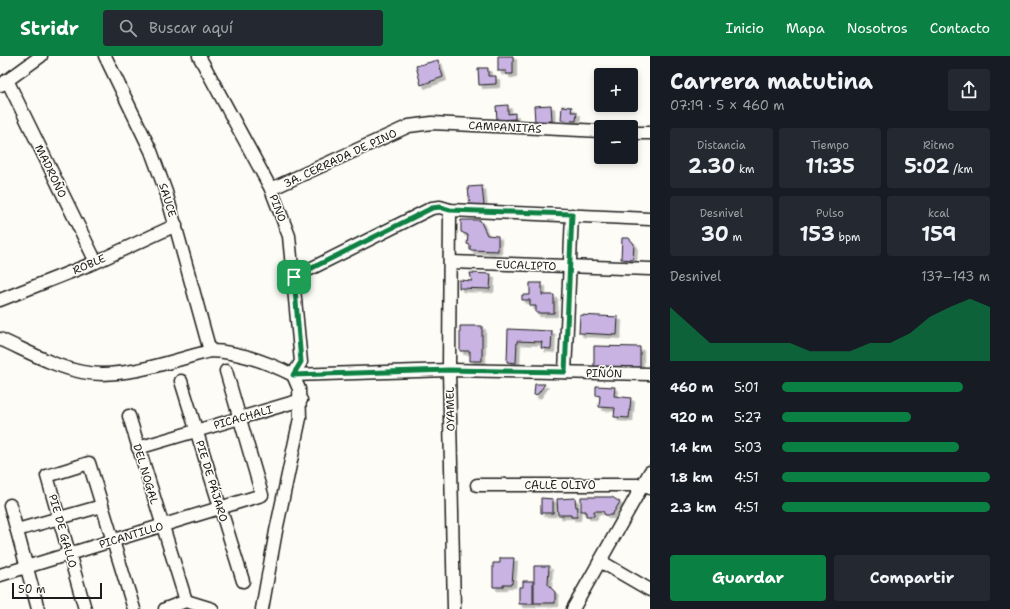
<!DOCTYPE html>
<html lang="es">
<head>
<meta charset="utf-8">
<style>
  body { margin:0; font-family:"Shantell Sans",sans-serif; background:#242831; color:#f1f3f6; height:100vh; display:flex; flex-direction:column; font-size:15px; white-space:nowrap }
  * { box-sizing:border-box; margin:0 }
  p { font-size:13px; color:#9ea1a6 }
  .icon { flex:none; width:22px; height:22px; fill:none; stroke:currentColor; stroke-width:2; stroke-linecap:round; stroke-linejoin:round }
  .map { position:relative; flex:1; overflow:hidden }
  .sheet { display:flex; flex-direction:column; background:#171b24; width:360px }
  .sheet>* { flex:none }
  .buttons { position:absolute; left:594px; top:12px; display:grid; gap:8px }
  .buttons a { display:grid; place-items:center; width:44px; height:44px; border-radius:4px; background:#171b24; box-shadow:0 2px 6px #0003; font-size:20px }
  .scale { position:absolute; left:12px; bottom:10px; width:90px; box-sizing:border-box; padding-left:4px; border:2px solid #1c1c1c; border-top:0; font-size:11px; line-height:14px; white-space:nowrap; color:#1c1c1c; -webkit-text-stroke:3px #fdfcf7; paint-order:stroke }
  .pin { position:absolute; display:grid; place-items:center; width:34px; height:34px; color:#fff; margin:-17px; border-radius:8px; box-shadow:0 2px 6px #0006 }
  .round { display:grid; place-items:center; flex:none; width:42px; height:42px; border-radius:4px; background:#242831 }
  .headline { display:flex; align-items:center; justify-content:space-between; height:68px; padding:0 20px }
  h1 { font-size:22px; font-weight:700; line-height:30px }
  .metrics { display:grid; grid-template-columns:repeat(3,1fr); gap:6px; height:68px; padding:4px 20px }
  .metrics div { display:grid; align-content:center; border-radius:4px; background:#242831; text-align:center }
  .metrics b { font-size:20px; font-weight:700 }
  .metrics small { font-size:11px; font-weight:400 }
  .metrics p { font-size:11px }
  .chart { height:112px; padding:8px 20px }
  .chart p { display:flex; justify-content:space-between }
  .chart svg { width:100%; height:72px; margin-top:4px; fill:#0b8043; opacity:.7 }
  .button { display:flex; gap:8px; margin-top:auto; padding:8px 20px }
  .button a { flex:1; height:46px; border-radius:4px; background:#0b8043; color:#fff; font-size:16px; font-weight:700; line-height:46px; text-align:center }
  .button a+a { background:#242831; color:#f1f3f6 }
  ul { padding:0 20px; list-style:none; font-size:13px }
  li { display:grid; grid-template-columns:64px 48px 1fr; align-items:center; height:30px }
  li i { height:10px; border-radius:5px; background:#0b8043 }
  header { display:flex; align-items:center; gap:24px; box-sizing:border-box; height:56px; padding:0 20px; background:#0b8043; color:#fff }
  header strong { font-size:19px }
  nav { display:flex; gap:22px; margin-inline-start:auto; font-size:14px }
  .search { width:280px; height:36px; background:#242831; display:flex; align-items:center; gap:10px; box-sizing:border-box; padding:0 14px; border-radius:4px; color:#9ea1a6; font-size:15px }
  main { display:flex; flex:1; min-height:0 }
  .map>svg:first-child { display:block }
  .building { fill:#c9b3e3; stroke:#1c1c1c; filter:url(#shadow) }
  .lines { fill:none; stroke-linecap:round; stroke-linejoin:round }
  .minor-casing { stroke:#1c1c1c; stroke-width:15 }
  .minor { stroke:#fdfcf7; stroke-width:12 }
  .route-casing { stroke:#fff; stroke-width:8 }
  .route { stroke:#0b8043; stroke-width:5 }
  .labels { text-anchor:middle; stroke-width:3; stroke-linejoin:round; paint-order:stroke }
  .street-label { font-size:11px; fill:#1c1c1c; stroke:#fdfcf7 }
</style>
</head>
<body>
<header>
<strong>Stridr</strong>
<div class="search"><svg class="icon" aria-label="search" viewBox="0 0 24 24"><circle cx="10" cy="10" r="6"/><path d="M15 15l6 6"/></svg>Buscar aquí</div>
<nav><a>Inicio</a><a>Mapa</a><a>Nosotros</a><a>Contacto</a></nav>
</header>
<main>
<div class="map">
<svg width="650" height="553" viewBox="0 0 650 553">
  <defs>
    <filter id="shadow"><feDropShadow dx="3.5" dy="3.5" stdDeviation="0" flood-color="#0004"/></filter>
  </defs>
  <rect width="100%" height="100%" fill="#fdfcf7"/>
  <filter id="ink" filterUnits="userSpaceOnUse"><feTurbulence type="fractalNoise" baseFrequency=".025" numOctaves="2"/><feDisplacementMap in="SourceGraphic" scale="8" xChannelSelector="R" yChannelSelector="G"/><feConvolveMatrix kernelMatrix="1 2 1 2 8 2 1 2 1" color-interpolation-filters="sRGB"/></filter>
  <g filter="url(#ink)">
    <g class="building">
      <path d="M498,0h15v18h-7v-3h-8z"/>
      <path d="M438,4l5,17 -22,8 -5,-19z"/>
      <path d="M478,12h10v8h8v8l-17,1z"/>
      <path d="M508,49v9l7,-1v6l-18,1 -1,-14z"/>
      <path d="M551,49l1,16 -17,1 -1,-16z"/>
      <path d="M562,50l10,1 -1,5h6l-1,9 -15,-1z"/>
      <path d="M482,130l2,20 -14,1 -2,-20z"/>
      <path d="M461,164h19l7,15 11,1v15l-28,-1v-5l-3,-1 1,-9 -7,-3z"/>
      <path d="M622,182h7l5,6 -1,16 -12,-1z"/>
      <path d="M470,217l21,1 -1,15 -31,-1v-8l13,1z"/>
      <path d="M530,227h12v12h12v18h-18v-7h-6v-6h-8v-5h8z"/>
      <path d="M580,259l38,2 -1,18 -38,-2z"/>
      <path d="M460,270h22v35h-12v-10h-10z"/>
      <path d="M508,273l44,2 -1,18 -10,-1 1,-6 -25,-1 -1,22 -9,-1z"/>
      <path d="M594,290l46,1v21l-46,-1z"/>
      <path d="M535,328h10l-7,10 -4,1z"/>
      <path d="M596,330l19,1 -1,9 17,2 -2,20 -15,-1 1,-9 -16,-1 1,-11 -4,-1z"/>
      <path d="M581,441h31l8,5 -8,13h-7l-2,-4h-9v5h-8v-5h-5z"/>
      <path d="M541,442l12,1v14h-12z"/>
      <path d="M575,442l1,9h2l-1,10h-6v-2h-13l-1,-16z"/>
      <path d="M500,502h14l-2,26h-9v3h-10v-24h7z"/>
      <path d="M534,510h15l-1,19 7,7v11h-21z"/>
      <path d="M523,525h10v23h-14v-17h4z"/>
    </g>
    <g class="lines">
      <g class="minor-casing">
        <g id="minor">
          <path d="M105,0l46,95 15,41 44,159"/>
          <path d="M199,0l72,133 18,47 12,126 -8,13"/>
          <path d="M7,24l89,182"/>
          <path d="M1,29l40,-29"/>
          <path d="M631,77h19"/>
          <path d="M271,133l138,-63 23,-3 169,8"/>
          <path d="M450,154l-1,160 5,239"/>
          <path d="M451,206l199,7"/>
          <path d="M294,221l138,-69 8,-1 10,3 200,9"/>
          <path d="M0,244l96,-38 80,-37"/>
          <path d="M0,283c27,12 53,27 82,33 40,8 89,-11 128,-21 28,0 59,12 83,24l6,14 1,29 -24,113 -14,78"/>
          <path d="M565,316l7,-157"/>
          <path d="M293,319l156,-5 201,4"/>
          <path d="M181,325l62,200"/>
          <path d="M129,360l57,185"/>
          <path d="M138,392l163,-48"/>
          <path d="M477,429h166l7,3"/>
          <path d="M10,449l28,104"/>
          <path d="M17,474l85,-24"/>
          <path d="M600,505l50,29"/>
          <path d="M0,519l262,-80 -36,-124"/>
          <path d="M85,553l-38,-133 42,-13 45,146"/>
          <path d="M165,553l21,-8 26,8"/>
          <path d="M573,553l77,-137"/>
        </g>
      </g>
      <use href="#minor" class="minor"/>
    </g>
  </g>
  <g class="lines" filter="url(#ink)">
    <g class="route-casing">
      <path id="route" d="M440,151l10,3 122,4 -7,158 -116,-2 -156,5 8,-13 -7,-85 138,-69z"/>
    </g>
    <use href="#route" class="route"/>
  </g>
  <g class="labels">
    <g class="street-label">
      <text transform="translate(505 71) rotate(3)" y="4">CAMPANITAS</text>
      <text transform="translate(340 102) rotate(-25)" y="4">3A. CERRADA DE PINO</text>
      <text transform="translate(51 115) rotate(64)" y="4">MADROÑO</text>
      <text transform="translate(168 144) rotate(73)" y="4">SAUCE</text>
      <text transform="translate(278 152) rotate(69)" y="4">PINO</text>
      <text transform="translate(89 208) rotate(-23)" y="4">ROBLE</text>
      <text transform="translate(526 209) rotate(2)" y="4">EUCALIPTO</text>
      <text transform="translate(604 317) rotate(1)" y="4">PIÑÓN</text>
      <text transform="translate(450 353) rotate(-91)" y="4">OYAMEL</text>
      <text transform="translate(243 361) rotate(-16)" y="4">PICACHALI</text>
      <text transform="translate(146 418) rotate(73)" y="4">DEL NOGAL</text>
      <text transform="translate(212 425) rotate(73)" y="4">PIE DE PÁJARO</text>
      <text x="560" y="433">CALLE OLIVO</text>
      <text transform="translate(63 475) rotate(74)" y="4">PIE DE GALLO</text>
      <text transform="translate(131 479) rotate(-17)" y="4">PICANTILLO</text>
    </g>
  </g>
</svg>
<div class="buttons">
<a>+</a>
<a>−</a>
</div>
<div class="scale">50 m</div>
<div class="pin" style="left:294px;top:221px;background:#1e9e55"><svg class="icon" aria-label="arrive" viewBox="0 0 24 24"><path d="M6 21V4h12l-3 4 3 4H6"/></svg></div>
</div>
<section class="sheet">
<div class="headline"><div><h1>Carrera matutina</h1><p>07:19 · 5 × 460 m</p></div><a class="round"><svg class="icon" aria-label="share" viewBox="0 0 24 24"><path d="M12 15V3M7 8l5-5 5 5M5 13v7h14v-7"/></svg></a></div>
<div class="metrics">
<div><p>Distancia</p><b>2.30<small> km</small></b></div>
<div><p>Tiempo</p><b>11:35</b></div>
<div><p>Ritmo</p><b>5:02<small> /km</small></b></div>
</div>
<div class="metrics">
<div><p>Desnivel</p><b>30<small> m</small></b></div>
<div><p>Pulso</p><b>153<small> bpm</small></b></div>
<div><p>kcal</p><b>159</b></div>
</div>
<div class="chart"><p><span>Desnivel</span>137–143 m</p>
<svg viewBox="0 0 160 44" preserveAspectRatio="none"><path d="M0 44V11L10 22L20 33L30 33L40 33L50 33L60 33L70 38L80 38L90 38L100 33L110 33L120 27L130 17L140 11L150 6L160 11V44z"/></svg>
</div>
<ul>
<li><b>460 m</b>5:01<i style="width:87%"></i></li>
<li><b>920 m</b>5:27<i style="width:62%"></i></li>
<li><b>1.4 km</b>5:03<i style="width:85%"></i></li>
<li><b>1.8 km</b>4:51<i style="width:100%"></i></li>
<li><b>2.3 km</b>4:51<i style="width:100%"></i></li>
</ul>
<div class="button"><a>Guardar</a><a>Compartir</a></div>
</section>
</main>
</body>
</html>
